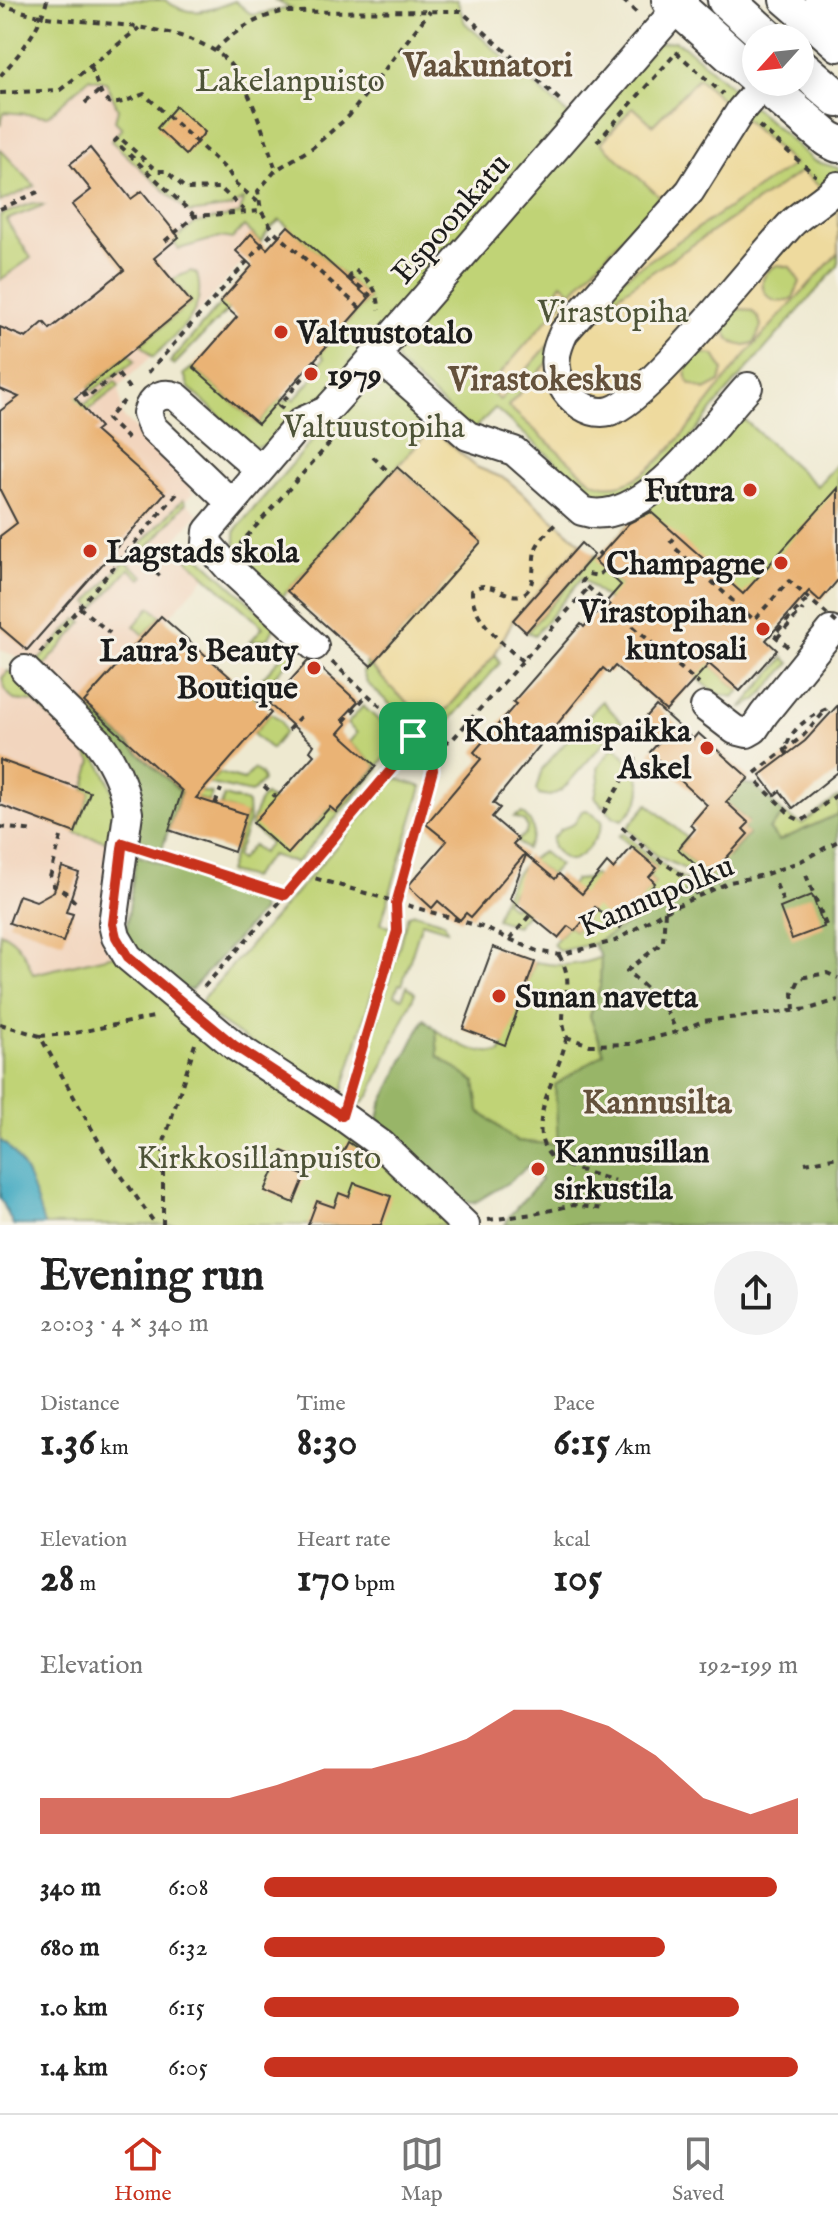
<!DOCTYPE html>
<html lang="en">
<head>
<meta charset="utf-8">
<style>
  body { margin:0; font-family:"IM FELL English",serif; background:#f2f2f2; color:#222; height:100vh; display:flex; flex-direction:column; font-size:30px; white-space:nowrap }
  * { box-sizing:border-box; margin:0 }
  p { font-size:26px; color:#767676 }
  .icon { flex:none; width:44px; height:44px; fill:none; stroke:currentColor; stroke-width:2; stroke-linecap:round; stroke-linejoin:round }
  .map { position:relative; height:1225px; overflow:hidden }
  .details { display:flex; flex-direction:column; background:#fff; flex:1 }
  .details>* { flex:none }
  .needle { width:52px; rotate:243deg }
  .controls { position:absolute; left:742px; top:24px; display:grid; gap:16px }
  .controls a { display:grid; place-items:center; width:72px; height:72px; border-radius:50%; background:#fff; box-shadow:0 4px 20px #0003; font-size:40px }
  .pin { position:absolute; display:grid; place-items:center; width:68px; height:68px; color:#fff; margin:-34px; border-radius:16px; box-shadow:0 4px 12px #0006 }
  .round { display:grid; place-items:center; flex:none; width:84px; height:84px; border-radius:42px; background:#f2f2f2 }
  .overview { display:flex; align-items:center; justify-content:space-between; height:136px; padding:0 40px }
  h1 { font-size:44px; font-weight:700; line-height:60px }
  .figures { display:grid; grid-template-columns:repeat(3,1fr); gap:12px; height:136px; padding:8px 40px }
  .figures div { display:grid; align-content:center }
  .figures b { font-size:40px; font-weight:700 }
  .figures small { font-size:22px; font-weight:400 }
  .figures p { font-size:22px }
  .chart { height:224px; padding:16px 40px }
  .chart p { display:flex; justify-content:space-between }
  .chart svg { width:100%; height:144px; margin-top:8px; fill:#c8321e; opacity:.7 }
  ul { padding:0 40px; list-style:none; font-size:26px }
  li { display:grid; grid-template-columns:128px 96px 1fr; align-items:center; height:60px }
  li i { height:20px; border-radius:10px; background:#c8321e }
  .tabs { display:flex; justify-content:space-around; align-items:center; height:112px; border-top:2px solid #e0e0e0; background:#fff; font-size:22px; color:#767676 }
  .tabs a { display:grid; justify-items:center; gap:4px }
  .tabs .on { color:#c8321e }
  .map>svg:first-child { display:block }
  .built { fill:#f2d5be }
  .green { fill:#c0d376; stroke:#6e7849; stroke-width:2 }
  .forest { fill:#98b567; stroke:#5a6842; stroke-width:2 }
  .sand { fill:#eeda9e; stroke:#857b5d; stroke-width:2; fill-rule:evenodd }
  .water { fill:#41a9c1; stroke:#2e626e; stroke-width:2 }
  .building { fill:#eab375 }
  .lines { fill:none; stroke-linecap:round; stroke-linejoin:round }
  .minor-casing { stroke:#3c3b37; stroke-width:32 }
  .major-casing { stroke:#3c3b37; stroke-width:40 }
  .path { stroke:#3c3b37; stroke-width:4; stroke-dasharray:6 6; stroke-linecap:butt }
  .minor { stroke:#fff; stroke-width:28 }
  .major { stroke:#fff; stroke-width:36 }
  .path-bridge { stroke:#3c3b37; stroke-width:4; stroke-dasharray:6 6; stroke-linecap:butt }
  .route-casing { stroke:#fff; stroke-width:16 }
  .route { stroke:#c8321e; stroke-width:10 }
  .poi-dot { fill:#c8321e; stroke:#f7f3e8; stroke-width:3 }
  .labels { text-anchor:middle; stroke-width:6; stroke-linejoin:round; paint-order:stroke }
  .park-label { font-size:32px; fill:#4d5337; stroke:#f7f3e8 }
  .street-label { font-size:32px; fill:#1c1c1c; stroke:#f7f3e8 }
  .poi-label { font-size:32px; font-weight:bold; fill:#1c1c1c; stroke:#f7f3e8; text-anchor:start }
  .neighbourhood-label { font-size:34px; font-weight:bold; fill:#64513b; stroke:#f7f3e8 }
</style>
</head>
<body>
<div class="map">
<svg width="838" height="1225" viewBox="0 0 838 1225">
  <rect width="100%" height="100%" fill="#f7f3e8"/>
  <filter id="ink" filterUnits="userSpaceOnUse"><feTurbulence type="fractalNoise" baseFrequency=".0125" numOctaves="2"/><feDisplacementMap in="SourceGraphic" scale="16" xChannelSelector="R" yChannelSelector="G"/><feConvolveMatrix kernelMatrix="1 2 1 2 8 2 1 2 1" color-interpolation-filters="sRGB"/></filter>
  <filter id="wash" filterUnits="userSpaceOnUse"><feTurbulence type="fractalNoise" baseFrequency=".006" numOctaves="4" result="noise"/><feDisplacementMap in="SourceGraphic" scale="32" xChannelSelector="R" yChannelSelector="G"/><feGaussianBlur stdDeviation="1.8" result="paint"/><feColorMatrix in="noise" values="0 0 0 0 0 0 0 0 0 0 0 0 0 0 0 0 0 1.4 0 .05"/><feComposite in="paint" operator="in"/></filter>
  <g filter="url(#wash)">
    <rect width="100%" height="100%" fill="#eee9d0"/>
    <g class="built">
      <path d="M89,78l17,4 139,100 -4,32 29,14 -9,14 -74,82 -68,62 3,30 72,66 -5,6 4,5 -8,8 13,13 -26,29 34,33 -40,44 -5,-4 -84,94 -56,-52 -21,-8v-538l48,4z"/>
      <path d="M0,667l23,11 67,68 20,96 -4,23 12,89 -85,20 -33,-42z"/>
    </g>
    <g class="green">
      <path d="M0,0h165c25,19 43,11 70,1l17,14 39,-7 -17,-8h183l8,23 105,93 -221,248 26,13h8l54,45 -156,176c-22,-19 -52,-36 -45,-69l92,-106 -69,24h-5l-65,-59 -5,-14 9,-7 65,57 22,-26 5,4 5,-5 4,3 21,-24 -3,-3 12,-15 -4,-5 49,-55 -89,-78 -10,8 -9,14 -17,-16 -12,13 -12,-2 -41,12 -7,-8 24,-18 44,-9 3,-15 -11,8 -43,6 -78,-72 11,-13 -7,-7 3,-12 -12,-27 -17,-4 -41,38 -44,-4 -4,14z"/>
      <path d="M674,41l10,5 35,30 95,85 24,7v98l-113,128 -54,68 -51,34 -13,2 -16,-5 -96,-85 -23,23 -74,-68 -6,-21 265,-298z"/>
      <path d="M0,149l35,37 -35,16z"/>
      <path d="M33,203l11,2 -38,15 25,38 -31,22v-65z"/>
      <path d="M191,271l6,3c11,38 -20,59 -44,83l-12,-13 50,-42 -18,-23z"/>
      <path d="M241,280l8,8 -75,77 -4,-3z"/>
      <path d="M129,353l6,8 -43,30 -3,-4z"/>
      <path d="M65,380l19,25 31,-24 4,5 -31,24h-7z"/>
      <path d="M740,416l77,70 21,-23v53l-99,93 -90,-80 -41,44 132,118 -7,6 -18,-4 -133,-115 -47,57 -8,-3 68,-77 5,2 31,-36 -1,-2z"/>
      <path d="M183,499l3,4 -40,47 -6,-5z"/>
      <path d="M196,554l79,72 -6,12 -19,4 13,-15 -76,-68z"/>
      <path d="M125,561l19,15 -3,3 -12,-10 -35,40 -6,-7z"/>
      <path d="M150,607l11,9 -17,19 -10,-9z"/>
      <path d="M77,619l6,3 -40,45 -6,-5z"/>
      <path d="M293,644l6,5 -103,115 17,15 6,-6 25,7 10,-11 7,5 2,7 -12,12 -40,-9 -21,-9 -5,15 27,3 -3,9 -28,-10 -11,-12z"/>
      <path d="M494,656h3l3,7 -55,63 -11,5 -23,-7 -44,-41 -4,-10 3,-11 47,46 34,1z"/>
      <path d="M784,658l6,5 -33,37 -16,8z"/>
      <path d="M8,671c36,17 94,83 105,122 6,18 2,32 -3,49l-35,-9 15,-41 -6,-2 8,-29 -24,-28 -34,-31 -20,-2 -8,-9 -4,-13z"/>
      <path d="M602,701l20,21 -60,68 -12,6 -11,-2 -3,-4 6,-21z"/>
      <path d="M363,706l35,32 -4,4 3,3 -20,22 2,2 -83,94 -25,-8 -20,23 -23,-6 18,-57 -25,-9 3,-10 24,7 1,18 -13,36 4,3 13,-15 9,8 8,-10 -19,-17 8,-24 6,-7 44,36 21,-24 6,5 41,-45 -28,-25 8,-9 -10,-9z"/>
      <path d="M271,713l10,8 4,11 -14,17 -18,-15z"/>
      <path d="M614,746c26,24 41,47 8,74l-8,-3 -7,-7 2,-4 -3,-2 -2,3 -9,-10 4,-17 -1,-13z"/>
      <path d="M396,778l26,9 -41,136 10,5 -50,169 -8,2 -129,-88 -2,-11z"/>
      <path d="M838,797v17l-59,27 -10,-12 15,-15 18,10z"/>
      <path d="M648,804l39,34 -9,11 31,28 -8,6 -18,-15 -26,-12 -30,-28z"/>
      <path d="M587,810l15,11c0,11 -20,40 -33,39 -6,0 -12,-8 -16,-12l-1,-9 9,-10 13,-5 8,-13z"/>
      <path d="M522,813c14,12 14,21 4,36l-10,-8c9,-6 15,-11 8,-20l-10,-4z"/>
      <path d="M624,833l25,22 36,25 5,9 -97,55 -34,7 -6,-7 15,-18 7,5 11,-14 -5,-5 -10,-27 4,-5 12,-1 6,-5 8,7 19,46 12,-14 -7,-5 13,-5 17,-20 -6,-6 8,-10 -38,-31z"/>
      <path d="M543,852l16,13 -9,10 -14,-11 -31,37 8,7 4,-4 11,9 -12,13 -20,-7c8,-27 19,-55 47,-67z"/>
      <path d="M415,913l29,9 3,8 -25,-8 -20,63 -3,-1 -4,11 7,3 5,-12 8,7 -45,102 -14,13 -4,-3 51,-172 5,-18z"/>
      <path d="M0,932c19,8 26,24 33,42l85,-20 205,156 127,115h-406c-8,-25 -22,-69 -44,-85z"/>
      <path d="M601,957l-1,30 -10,29 14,37 -45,92 -43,-4 -37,-30 -4,-29 -37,-26 -2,-26c24,16 35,22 64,23l35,-91c24,5 44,4 66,-5z"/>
    </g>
    <g class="forest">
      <path d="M69,689l112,103 -19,57 -33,-12 4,-26 -67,-119z"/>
      <path d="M736,783l18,2 30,29 -15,15 10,12 59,-27v411h-333l5,-10 31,-35 -12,-15 -20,17 -35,21 -18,-2 -75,-67 -3,-15 3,-14 43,-86 12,11 2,26 37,26 4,29 37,30 42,4 -3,-60 49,-32 -14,-37 10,-29 1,-30 -8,-13 108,-61 8,-6 12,-25 7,5 20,-22 -5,-6 5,-7 -33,-29z"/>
      <path d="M136,855l120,41 6,15 -71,79 -8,-1 -58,-49z"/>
    </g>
    <g class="sand">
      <path d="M698,78l96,86 -189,126 -32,27 -73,83 -13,-11 79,-91 -8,-9 4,-6 10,9 88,-95 -59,-54 32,-36 20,18z"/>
      <path d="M802,171l36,32v50c-36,40 -74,78 -107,120 -24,30 -59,81 -90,102 -17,11 -34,15 -51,5l-82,-74 88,-96zM778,265l12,2 10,15 -7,16c-28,15 -44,-23 -15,-33zM740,309c12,0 19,5 21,17l-6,16c-27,14 -43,-23 -15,-33zM701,353l13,2 9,15 -3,12 -15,8 -16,-7c-6,-14 -2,-25 12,-30z"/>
      <path d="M432,428l44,39 30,12 75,64 -68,77 -19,36 -47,53c-32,14 -56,-23 -76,-43l109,-124 -83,-75z"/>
    </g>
    <path class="water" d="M0,1140c26,18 35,56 44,85h-31l-13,-28z"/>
    <g id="blocks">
      <g class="building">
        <path d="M176,106l29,26 -19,23 -29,-27z"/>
        <path d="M90,148l41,51 11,-8 37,46 -25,21 37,44 -116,96 25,29 -5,4 70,62 -138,157 -27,-23v-91l17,-13 -17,-33v-79l19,-14 -19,-8v-62l26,11 18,-16 6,7 74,-59 -52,-65 19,-15 -21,-26z"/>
        <path d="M288,226l81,72 -111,126 -65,-57 44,-50 -17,-15 32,-36 -16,-15 15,-17 16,15z"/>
        <path d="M397,467l84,75 -110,124 -84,-75z"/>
        <path d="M838,488v92l-18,21 -11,-10 -43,49 11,10 -37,41 -31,-27 -43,47 -51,-45 -6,7 -6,-5 -110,135 7,5 -8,9 26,22 -5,5 12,10 -54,63 -5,-4 -6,7 -22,-19 -6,7 -24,-22 39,-45 -21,-17 55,-65 -7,-7 42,-48 -3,-2 68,-78 3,3 37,-42 -26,-24 34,-38 22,-11 92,82z"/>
        <path d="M581,543l13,12 -68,77 -13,-12z"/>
        <path d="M161,616l110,97 -75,85 50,16 -12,38 -65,-22 13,-39 -98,-89z"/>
        <path d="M308,661l7,2 43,39 -16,17 5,5 -8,9 37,33 -40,46 -6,-5 -42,47 -35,-31 61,-68 -4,-4 4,-6 -45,-41z"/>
        <path d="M838,705v67l-45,36 -13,-17 -5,4 -15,-20 45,-34z"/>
        <path d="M656,706l37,33 5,-6 51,45 -23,24 23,21 -6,6 5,5 -39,43 -31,-28 17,-20 -5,-4 17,-20 -57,-53 10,-11 -19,-18z"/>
        <path d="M0,760l90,32 -15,41 -75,-28z"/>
        <path d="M632,847l25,21 -8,9 6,6 -35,45 -25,-21 -20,24 -7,-5 -10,12 -48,-39 16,-44 29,24 4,-5 23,20 25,-31 6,6z"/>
        <path d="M62,867l17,6 -13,39 7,2 -10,28 -54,-19 10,-28 17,6 18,-10z"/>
        <path d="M812,895l12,32 -32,12 -12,-31z"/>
        <path d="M493,947l42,15 -30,83 -42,-16z"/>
        <path d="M348,1142l18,12 -5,10 -19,-10z"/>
        <path d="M282,1151l21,9 -5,13 7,3 -11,27 -29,-12z"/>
        <path d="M354,1183l37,13 -10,29h-73l9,-24 17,6 5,-14 10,4z"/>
      </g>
    </g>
  </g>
  <g filter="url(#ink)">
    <use href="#blocks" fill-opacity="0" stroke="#3c3b37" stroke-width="2"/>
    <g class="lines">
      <g class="minor-casing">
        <g id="minor">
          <path d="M784,0l54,47"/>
          <path d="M819,0l19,17"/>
          <path d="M765,82l-24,28 -51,81 -126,141c-8,17 -13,33 -3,51 9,17 28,33 49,28 35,-8 149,-153 181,-187 14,-14 33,-23 47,-38"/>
          <path d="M376,355l92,81 46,15 68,60c62,20 129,-85 166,-124"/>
          <path d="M231,503l-79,-76 -5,-14c4,-15 15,-22 30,-16l82,72"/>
          <path d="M314,646l-85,-78 -22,-25 1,-12 93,-109 25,-11 20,-22 338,-389"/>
          <path d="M25,670l72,70c16,21 28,47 31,73l-15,111 3,13 12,20 107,89 107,70 40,29 83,80"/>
          <path d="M705,707l30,23 12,3 7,-4 10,-15 67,-83"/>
        </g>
      </g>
      <g class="major-casing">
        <g id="major">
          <path d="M670,0l86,77"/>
          <path d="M726,0l42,38"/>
          <path d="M800,66l38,33"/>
          <path d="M762,82l66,57 10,5"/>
        </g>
      </g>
      <g class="path">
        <path d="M623,0l16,15"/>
        <path d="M0,4c15,5 31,11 47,13 52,8 154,6 186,51 21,29 31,68 43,102"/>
        <path d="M215,51c17,-19 42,-34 67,-39l179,-1 101,91"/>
        <path d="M676,52l47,42"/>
        <path d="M91,67c14,39 12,44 53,27l84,77 8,13 23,19"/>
        <path d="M0,76c20,-22 40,-47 47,-76"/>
        <path d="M0,93l60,-3 79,-62"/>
        <path d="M85,103l15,-13"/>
        <path d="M759,126l57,50"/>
        <path d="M597,142l80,-90"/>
        <path d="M0,209l38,-17"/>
        <path d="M195,216l-80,-75 4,-4 38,34h9l20,18 34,-1 24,22"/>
        <path d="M165,241l30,-25 66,-5"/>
        <path d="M348,279l7,-9c15,11 24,21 24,40"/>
        <path d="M349,281l2,-2 26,22"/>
        <path d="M360,308l-86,-77 -13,-20 -3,-20 18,-21 36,-22 37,-32 81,-105"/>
        <path d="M314,361l4,4"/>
        <path d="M148,373l126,-142"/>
        <path d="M83,392l4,6 30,-25 15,19"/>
        <path d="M124,401l-17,18 22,21"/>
        <path d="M283,409l-4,-3 29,-34 -2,-2"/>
        <path d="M373,457l18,17"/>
        <path d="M670,543l7,-8"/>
        <path d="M241,547v-4l95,-107"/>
        <path d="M676,549l78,71 35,-39 16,14"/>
        <path d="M129,550l31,26"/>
        <path d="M598,552l3,3"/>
        <path d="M604,570l-6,6 -10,-2 -6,8 117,102"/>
        <path d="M79,607l31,26"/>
        <path d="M777,638l26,-29"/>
        <path d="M788,647l-14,-12 34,-37"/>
        <path d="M40,653l140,-163"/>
        <path d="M522,661c-19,-17 -51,-43 -50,-70 17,-16 36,13 53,2 11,-8 7,-30 10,-42 3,-11 16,-22 23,-30"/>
        <path d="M332,662l81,74"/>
        <path d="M344,721l23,-26"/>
        <path d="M288,730l14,-15"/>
        <path d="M788,755l-3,-4c5,-22 22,-33 42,-42l4,4"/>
        <path d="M755,773l48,-37 24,-27"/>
        <path d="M758,783l35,34 9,4 36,-27"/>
        <path d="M264,786l12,11"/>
        <path d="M215,804l6,-15"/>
        <path d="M603,813l33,-55"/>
        <path d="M0,827l34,4"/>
        <path d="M622,827l33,30 33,22 10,18"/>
        <path d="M61,837l-11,40 4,9 11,6 13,13"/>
        <path d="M148,851l136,44"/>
        <path d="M304,875l178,52 55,24 22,4 56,-14 50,-30 65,-29 34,-7 37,-14 37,-20"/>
        <path d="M806,875l20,50"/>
        <path d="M776,884l9,22"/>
        <path d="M665,911l-2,31 -36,29 35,31 15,30"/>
        <path d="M510,939l20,-24"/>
        <path d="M559,955c16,28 4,38 4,66 0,6 3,12 3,18 -5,33 -48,93 -10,122 5,4 49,17 59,20"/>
        <path d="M204,987l100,-112 97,-117 12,-22 18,9 20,-4 138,-154"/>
        <path d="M794,1010l-1,-17 7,-15 27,-5 11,5"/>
        <path d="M0,1024l40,12 64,115 52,74"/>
        <path d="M40,1036l30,-2 88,-18"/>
        <path d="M566,1037l24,8 39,-1 48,-12 26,-11 106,-12 29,-9"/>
        <path d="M350,1091l47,-160 -1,-27 37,-134 -2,-25"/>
        <path d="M805,1163l33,-6"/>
        <path d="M488,1220l46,-6 39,-9 32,4"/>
        <path d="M163,1225v-80l32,-101"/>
      </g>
      <use href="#minor" class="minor"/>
      <use href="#major" class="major"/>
      <path class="path-bridge" d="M805,595l33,29"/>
    </g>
  </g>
  <g class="lines" filter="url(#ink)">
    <g class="route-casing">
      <path id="route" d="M413,736l18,9 2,25 -37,134 1,27 -55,185 -107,-70 -107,-89 -12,-20 -3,-13 9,-76 1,-5 162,52 116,-137z"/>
    </g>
    <use href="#route" class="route"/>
  </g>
  <g class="poi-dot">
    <circle cx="281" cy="332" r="8"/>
    <circle cx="311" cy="374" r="8"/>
    <circle cx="750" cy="490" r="8"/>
    <circle cx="90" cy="551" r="8"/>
    <circle cx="781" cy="563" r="8"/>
    <circle cx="763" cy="629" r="8"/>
    <circle cx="314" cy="668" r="8"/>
    <circle cx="707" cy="748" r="8"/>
    <circle cx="499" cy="996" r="8"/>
    <circle cx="538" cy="1169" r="8"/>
  </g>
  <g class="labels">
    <g class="park-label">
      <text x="290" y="91">Lakelanpuisto</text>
      <text x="613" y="322">Virastopiha</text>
      <text x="374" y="437">Valtuustopiha</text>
      <text x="259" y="1168">Kirkkosillanpuisto</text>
    </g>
    <g class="street-label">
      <text transform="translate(450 218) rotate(-49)" y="11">Espoonkatu</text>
      <text transform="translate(656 895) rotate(-23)" y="11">Kannupolku</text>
    </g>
    <g class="poi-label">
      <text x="297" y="343">Valtuustotalo</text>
      <text x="327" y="385">1979</text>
      <text x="734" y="501" text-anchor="end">Futura</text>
      <text x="106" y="562">Lagstads skola</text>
      <text x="765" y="574" text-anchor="end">Champagne</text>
      <text x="747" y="622" text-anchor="end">Virastopihan<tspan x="747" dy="37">kuntosali</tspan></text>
      <text x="298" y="661" text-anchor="end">Laura's Beauty<tspan x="298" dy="37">Boutique</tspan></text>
      <text x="691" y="741" text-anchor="end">Kohtaamispaikka<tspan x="691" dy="37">Askel</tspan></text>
      <text x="515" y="1007">Sunan navetta</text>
      <text x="554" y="1162">Kannusillan<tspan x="554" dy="37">sirkustila</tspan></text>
    </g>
    <g class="neighbourhood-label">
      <text x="488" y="76">Vaakunatori</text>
      <text x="545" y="390">Virastokeskus</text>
      <text x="657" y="1113">Kannusilta</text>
    </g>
  </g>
</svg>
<div class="controls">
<a><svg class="needle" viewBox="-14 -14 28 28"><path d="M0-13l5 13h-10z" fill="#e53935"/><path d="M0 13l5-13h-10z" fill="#767676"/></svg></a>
</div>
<div class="pin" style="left:413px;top:736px;background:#1e9e55"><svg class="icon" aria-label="arrive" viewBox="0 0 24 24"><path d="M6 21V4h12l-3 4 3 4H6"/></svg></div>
</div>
<section class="details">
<div class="overview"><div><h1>Evening run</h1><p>20:03 · 4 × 340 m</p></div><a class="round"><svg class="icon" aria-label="share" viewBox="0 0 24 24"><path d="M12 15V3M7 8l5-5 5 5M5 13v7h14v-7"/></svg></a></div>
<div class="figures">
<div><p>Distance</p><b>1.36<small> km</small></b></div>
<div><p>Time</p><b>8:30</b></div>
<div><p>Pace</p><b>6:15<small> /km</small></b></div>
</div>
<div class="figures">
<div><p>Elevation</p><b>28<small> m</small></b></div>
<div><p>Heart rate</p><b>170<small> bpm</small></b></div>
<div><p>kcal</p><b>105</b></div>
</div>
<div class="chart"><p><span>Elevation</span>192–199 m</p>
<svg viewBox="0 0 160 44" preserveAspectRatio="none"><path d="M0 44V33L10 33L20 33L30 33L40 33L50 29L60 24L70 24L80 20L90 15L100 6L110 6L120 11L130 20L140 33L150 38L160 33V44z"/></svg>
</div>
<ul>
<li><b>340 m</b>6:08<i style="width:96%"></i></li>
<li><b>680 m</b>6:32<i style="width:75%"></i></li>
<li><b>1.0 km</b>6:15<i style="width:89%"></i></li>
<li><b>1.4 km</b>6:05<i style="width:100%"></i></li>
</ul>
</section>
<nav class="tabs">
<a class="on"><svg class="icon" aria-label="home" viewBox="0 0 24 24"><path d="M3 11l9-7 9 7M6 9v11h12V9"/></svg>Home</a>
<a><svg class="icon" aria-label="map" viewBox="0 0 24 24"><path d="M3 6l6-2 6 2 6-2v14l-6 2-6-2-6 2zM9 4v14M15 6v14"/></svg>Map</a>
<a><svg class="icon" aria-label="saved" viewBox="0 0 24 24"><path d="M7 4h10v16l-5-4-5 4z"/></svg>Saved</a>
</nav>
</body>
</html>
